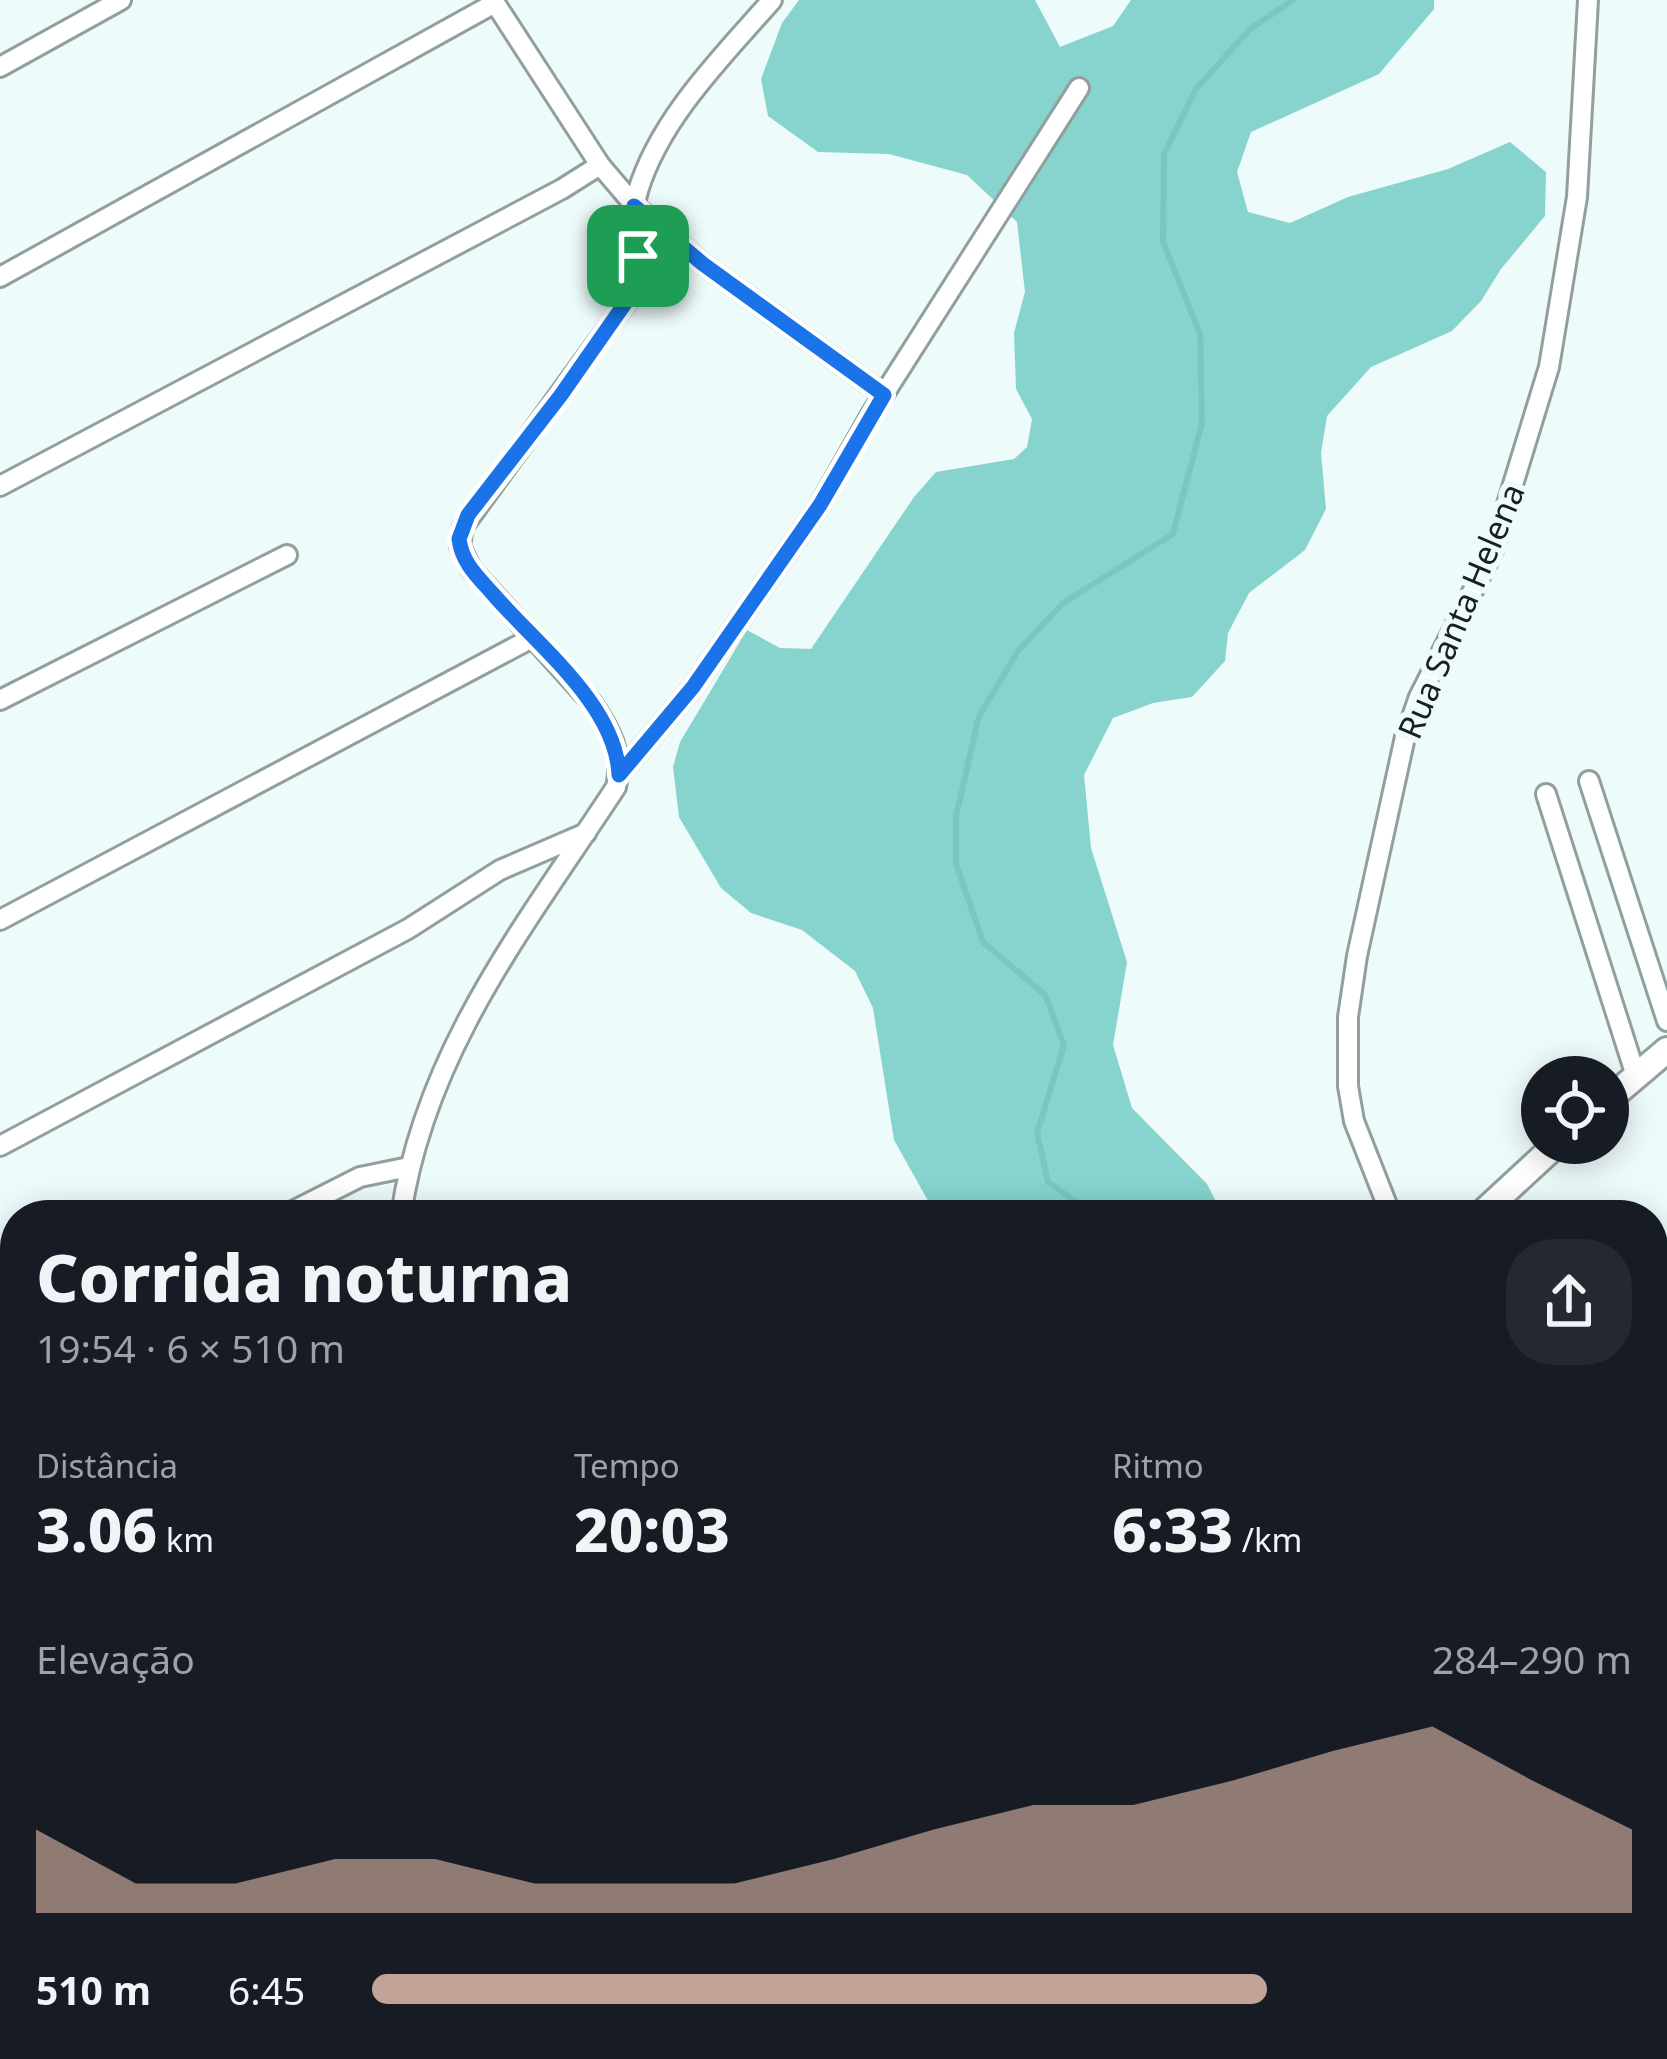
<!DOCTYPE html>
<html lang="pt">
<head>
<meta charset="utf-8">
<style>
  body { margin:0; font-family:"Noto Sans",sans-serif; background:#242831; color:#f1f3f6; height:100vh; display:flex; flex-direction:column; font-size:45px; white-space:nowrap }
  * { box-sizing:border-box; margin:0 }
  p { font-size:39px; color:#9ea1a6 }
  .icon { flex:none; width:66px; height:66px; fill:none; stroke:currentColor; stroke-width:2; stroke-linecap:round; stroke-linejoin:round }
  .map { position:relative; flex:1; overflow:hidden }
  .drawer { position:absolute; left:0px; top:1200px; width:1668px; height:861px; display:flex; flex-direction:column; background:#171b24; border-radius:48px 48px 0 0; box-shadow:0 6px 30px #0003 }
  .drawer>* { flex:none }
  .controls { position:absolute; left:1521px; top:1056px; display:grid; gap:24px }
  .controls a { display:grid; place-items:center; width:108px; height:108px; border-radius:50%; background:#171b24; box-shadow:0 6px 30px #0003; font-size:60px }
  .pin { position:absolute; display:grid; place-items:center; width:102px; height:102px; color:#fff; margin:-51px; border-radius:24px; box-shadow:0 6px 18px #0006 }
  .round { display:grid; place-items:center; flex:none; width:126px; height:126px; border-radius:48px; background:#242831 }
  .headline { display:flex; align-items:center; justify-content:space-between; height:204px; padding:0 36px }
  h1 { font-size:66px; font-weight:800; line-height:90px }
  .metrics { display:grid; grid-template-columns:repeat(3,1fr); gap:18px; height:204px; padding:12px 36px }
  .metrics div { display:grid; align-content:center }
  .metrics b { font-size:60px; font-weight:800 }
  .metrics small { font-size:33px; font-weight:400 }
  .metrics p { font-size:33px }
  .chart { height:336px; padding:24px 36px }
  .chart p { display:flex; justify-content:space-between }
  .chart svg { width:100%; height:216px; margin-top:12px; fill:#c3a397; opacity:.7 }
  ul { padding:0 36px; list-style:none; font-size:39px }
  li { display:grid; grid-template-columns:192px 144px 1fr; align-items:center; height:90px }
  li i { height:30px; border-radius:15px; background:#c3a397 }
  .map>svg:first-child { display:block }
  .green { fill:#c1f3ee }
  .forest { fill:#86d4cd }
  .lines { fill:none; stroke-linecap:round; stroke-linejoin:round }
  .stream { stroke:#7ac7c1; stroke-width:6 }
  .minor-casing { stroke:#919f9d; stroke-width:24 }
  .tertiary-casing { stroke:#919f9d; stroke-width:30 }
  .primary-casing { stroke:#d6d6d6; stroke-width:36 }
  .minor { stroke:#fff; stroke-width:18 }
  .tertiary { stroke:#fff; stroke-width:24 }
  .primary { stroke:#76dfd9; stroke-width:30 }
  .route-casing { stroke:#fff; stroke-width:24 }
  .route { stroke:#1a73e8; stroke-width:15 }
  .labels { text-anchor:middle; stroke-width:12; stroke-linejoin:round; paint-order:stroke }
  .street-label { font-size:33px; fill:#191e1e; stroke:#edfbfa }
</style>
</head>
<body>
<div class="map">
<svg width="1667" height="2059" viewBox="0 0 1667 2059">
  <rect width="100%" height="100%" fill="#edfbfa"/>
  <path class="green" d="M959,2046h107l7,13h-138z"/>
  <g class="forest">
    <path d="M799,0h236l25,47 53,-21 18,-26h303v9l-55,65 -128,58 -14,40 11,40 42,11 58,-26 100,-28 62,-27 36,30 -1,44 -44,53 -20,32 -29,30 -81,36 -44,49 -6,37 5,56 -21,41 -56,43 -21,40 -3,28 -33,36 -39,6 -40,15 -29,57 7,73 36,114 -14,83 19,63 75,76 16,31h-287l-42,-75 -21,-132 -18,-37 -53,-41 -51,-17 -30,-25 -42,-71 -6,-50 7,-25 67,-112 33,18 31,1 103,-152 22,-25 78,-13 13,-12 5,-28 -16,-30 -2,-56 11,-41 -8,-70 -50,-47 -78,-21 -71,-2 -50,-36 -7,-37 21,-56z"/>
    <path d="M1667,1801v258h-173l-7,-13h166v-236z"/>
    <path d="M668,2046h156l13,13h-179z"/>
    <path d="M1120,2046h51l2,13h-48z"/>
  </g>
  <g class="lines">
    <g class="stream">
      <path d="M1094,1215l-46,-33 -11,-49 27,-88 -19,-50 -62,-53 -27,-78v-48l23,-100 39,-65 45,-48 110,-69 29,-111 -2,-89 -37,-92 1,-88 32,-65 54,-60 43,-29"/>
      <path d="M1150,2046l3,13"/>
    </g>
    <g class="minor-casing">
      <g id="minor">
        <path d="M493,0l107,165 35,41 68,58 181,131"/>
        <path d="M0,67l121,-67"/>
        <path d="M0,277l495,-274"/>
        <path d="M0,486l562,-297 38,-24"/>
        <path d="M0,700l287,-145"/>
        <path d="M619,775l74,-88 127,-182 52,-92 207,-325"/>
        <path d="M1589,781l78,240"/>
        <path d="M1546,794l90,282"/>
        <path d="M0,920l532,-282"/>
        <path d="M0,1146l408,-217 92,-59 86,-37"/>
        <path d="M285,1215l75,-38 49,-10"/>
        <path d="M401,1215c24,-165 126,-292 215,-428 8,-32 -6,-58 -24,-84l-121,-134 -11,-23 3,-19 170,-234c13,-34 -5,-68 5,-102 22,-73 85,-135 134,-191"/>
        <path d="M1391,1215l-37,-94 -6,-35v-69l9,-61 48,-219 14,-40 73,-144 57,-186 28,-170 11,-197"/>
        <path d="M0,1365l15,-8"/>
        <path d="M0,1427h15"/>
        <path d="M0,1471l15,-2"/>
        <path d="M0,1512l15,46"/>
      </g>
    </g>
    <g class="tertiary-casing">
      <g id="tertiary">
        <path d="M1608,1100l59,-50"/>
        <path d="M1480,1215l78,-72"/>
        <path d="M273,2046l1,13"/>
      </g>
    </g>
    <g class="primary-casing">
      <g id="primary">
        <path d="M1462,2046l6,13"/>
        <path d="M39,2059l58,-13"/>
      </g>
    </g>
    <use href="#minor" class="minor"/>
    <use href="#tertiary" class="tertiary"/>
    <use href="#primary" class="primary"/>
  </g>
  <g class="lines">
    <g class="route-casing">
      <path id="route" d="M634,206l69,58 181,131 -64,110 -127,182 -74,88c-3,-70 -82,-130 -126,-181 -15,-17 -31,-31 -34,-55l9,-24 93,-120 72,-103 6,-21z"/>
    </g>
    <use href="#route" class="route"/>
  </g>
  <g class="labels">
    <g class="street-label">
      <text transform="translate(1461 611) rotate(-67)" y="12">Rua Santa Helena</text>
    </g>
  </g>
</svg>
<div class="controls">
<a><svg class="icon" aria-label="locate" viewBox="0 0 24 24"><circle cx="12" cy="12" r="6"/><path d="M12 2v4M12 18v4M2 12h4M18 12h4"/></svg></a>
</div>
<div class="pin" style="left:638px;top:256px;background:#1e9e55"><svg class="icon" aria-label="arrive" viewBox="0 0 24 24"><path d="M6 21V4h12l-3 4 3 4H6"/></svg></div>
<section class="drawer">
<div class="headline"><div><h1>Corrida noturna</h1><p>19:54 · 6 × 510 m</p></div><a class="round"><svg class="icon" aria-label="share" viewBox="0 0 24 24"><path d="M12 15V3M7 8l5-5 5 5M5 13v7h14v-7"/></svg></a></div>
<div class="metrics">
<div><p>Distância</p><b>3.06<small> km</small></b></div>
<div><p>Tempo</p><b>20:03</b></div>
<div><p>Ritmo</p><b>6:33<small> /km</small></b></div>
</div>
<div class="chart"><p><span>Elevação</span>284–290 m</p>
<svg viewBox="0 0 160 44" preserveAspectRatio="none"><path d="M0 44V27L10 38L20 38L30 33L40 33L50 38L60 38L70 38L80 33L90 27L100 22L110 22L120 17L130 11L140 6L150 17L160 27V44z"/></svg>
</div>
<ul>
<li><b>510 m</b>6:45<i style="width:71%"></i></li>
</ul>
</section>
</div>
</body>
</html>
